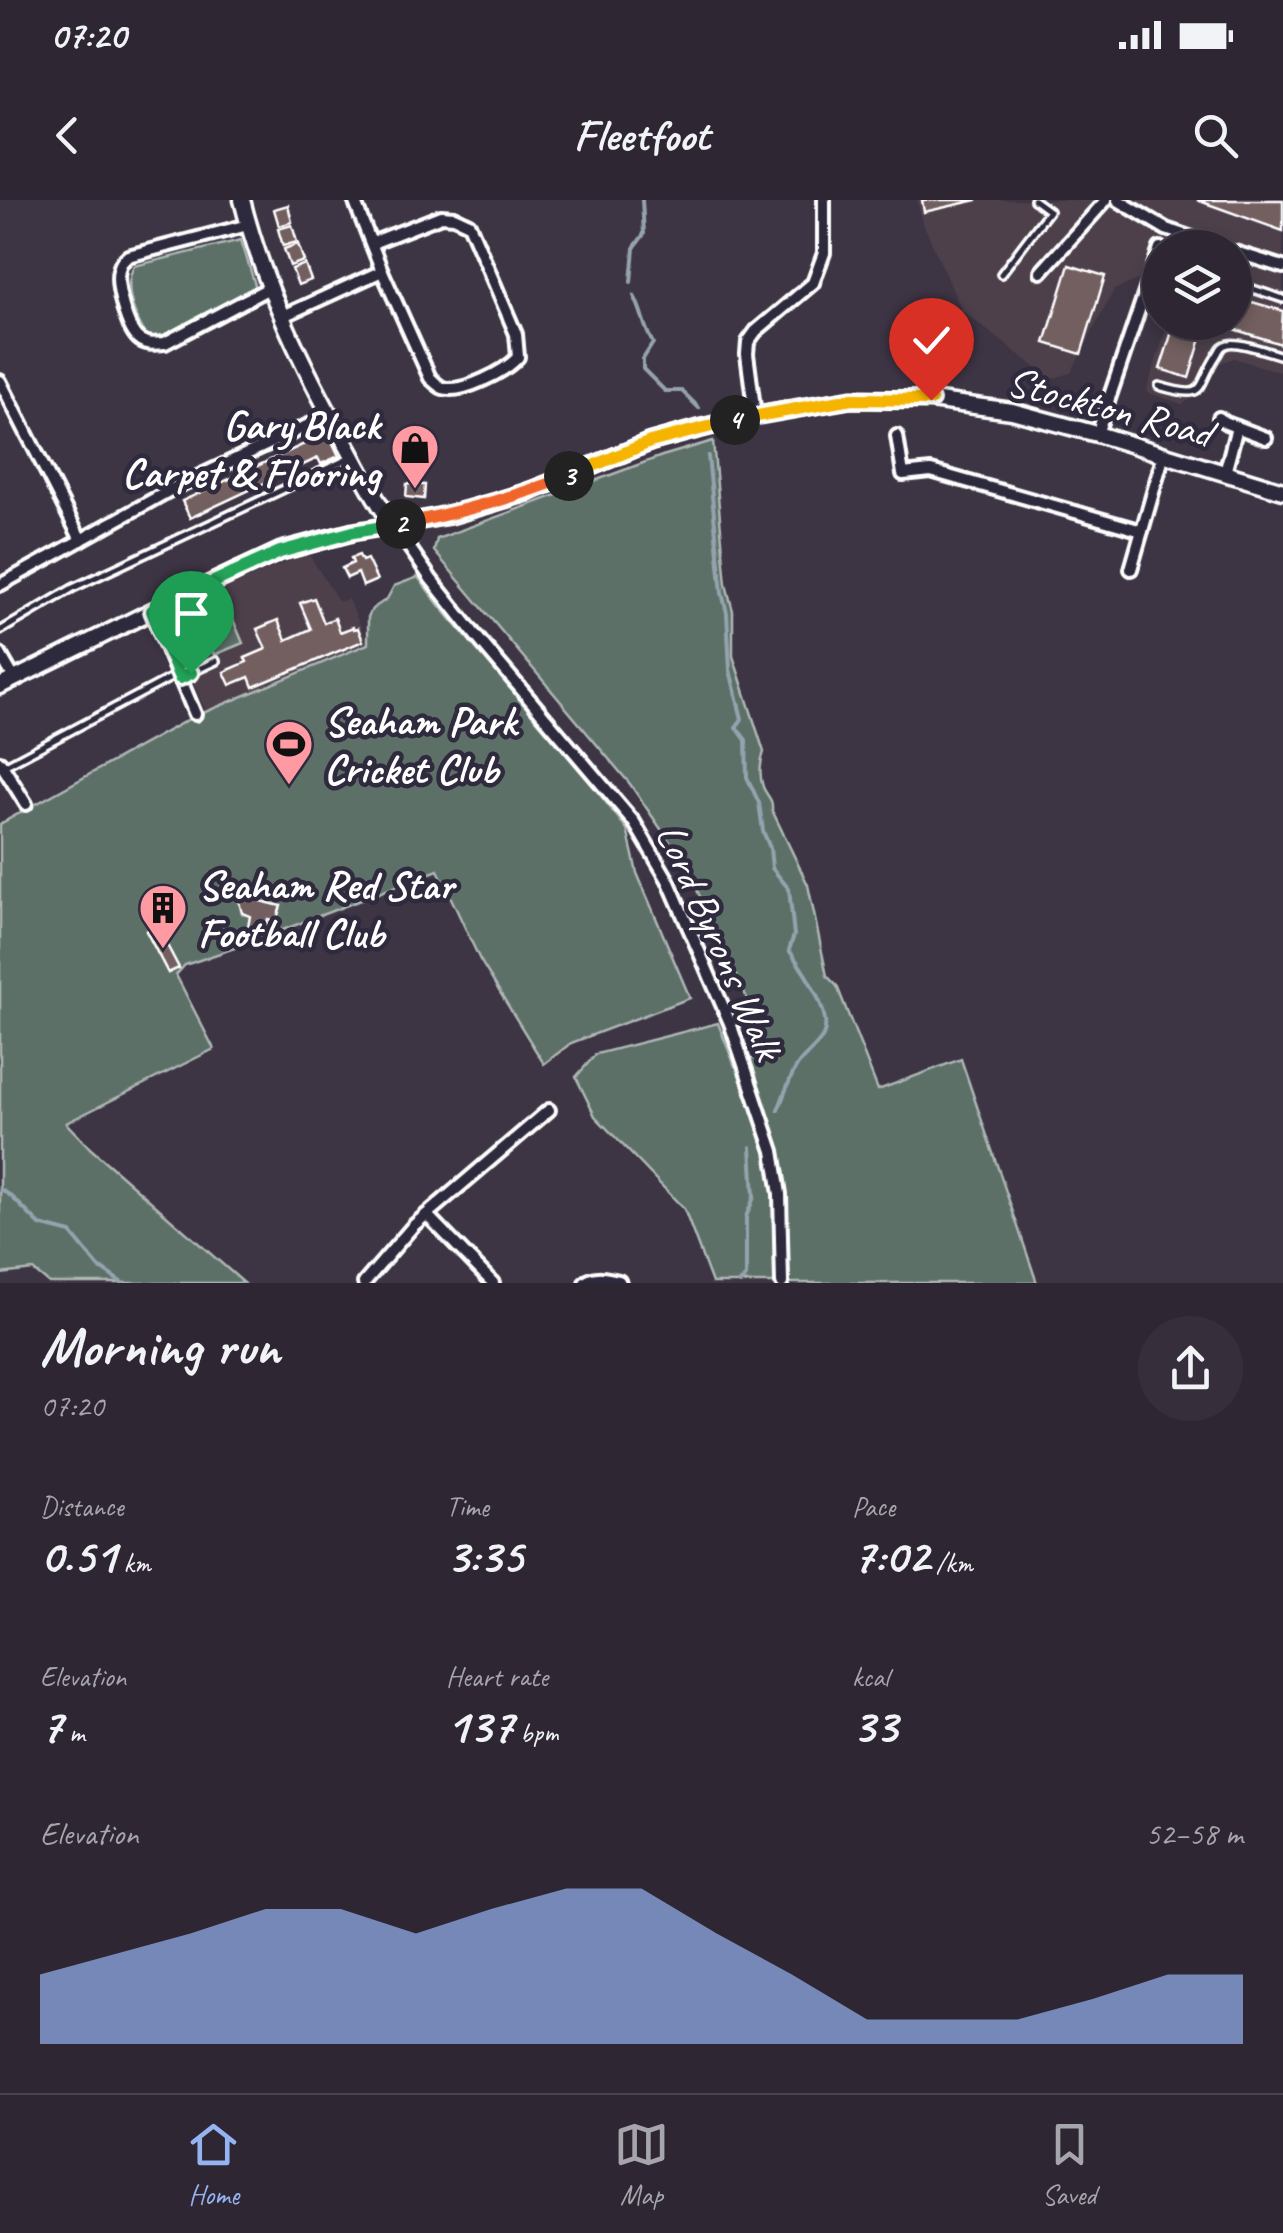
<!DOCTYPE html>
<html lang="en">
<head>
<meta charset="utf-8">
<style>
  body { margin:0; font-family:Caveat,sans-serif; background:#362f3b; color:#f1f3f6; height:100vh; display:flex; flex-direction:column; font-size:38px; white-space:nowrap }
  * { box-sizing:border-box; margin:0 }
  p { font-size:32px; color:#a7a5ac }
  .icon { flex:none; width:55px; height:55px; fill:none; stroke:currentColor; stroke-width:2; stroke-linecap:round; stroke-linejoin:round }
  .map { position:relative; height:1083px; overflow:hidden }
  .drawer { display:flex; flex-direction:column; background:#2e2733; flex:1 }
  .drawer>* { flex:none }
  .fabs { position:absolute; left:1142px; top:30px; display:grid; gap:20px }
  .fabs a { display:grid; place-items:center; width:110px; height:110px; border-radius:50%; background:#2e2733; box-shadow:0 5px 15px #0003,0 0 0 2px #49444e; font-size:50px }
  .pin { position:absolute; display:grid; place-items:center; width:85px; height:85px; color:#fff; margin:-102px -42px; border-radius:50% 50% 50% 0; rotate:-45deg; box-shadow:0 0 10px #0007 }
  .pin .icon { rotate:45deg }
  .km { position:absolute; width:50px; height:50px; margin:-25px; border-radius:50%; background:#222; color:#fff; font-size:28px; line-height:50px; text-align:center }
  .round { display:grid; place-items:center; flex:none; width:105px; height:105px; border-radius:52px; background:#362f3b }
  .headline { display:flex; align-items:center; justify-content:space-between; height:170px; padding:0 40px }
  h1 { font-size:55px; font-weight:600; line-height:75px }
  .figures { display:grid; grid-template-columns:repeat(3,1fr); gap:15px; height:170px; padding:10px 40px }
  .figures div { display:grid; align-content:center }
  .figures b { font-size:50px; font-weight:600 }
  .figures small { font-size:28px; font-weight:400 }
  .figures p { font-size:28px }
  .chart { height:280px; padding:20px 40px }
  .chart p { display:flex; justify-content:space-between }
  .chart svg { width:100%; height:180px; margin-top:10px; fill:#95b2f1; opacity:.7 }
  .status { display:flex; justify-content:space-between; align-items:center; height:70px; padding:0 50px; background:#2e2733; direction:ltr }
  .status svg { height:28px; fill:currentColor }
  header { display:flex; justify-content:space-between; align-items:center; height:130px; padding:0 40px; background:#2e2733; font-size:45px; font-weight:600 }
  .tab-bar { display:flex; justify-content:space-around; align-items:center; height:140px; border-top:2px solid #49444e; background:#2e2733; font-size:28px; color:#a7a5ac }
  .tab-bar a { display:grid; justify-items:center; gap:5px }
  .tab-bar .current { color:#95b2f1 }
  .map>svg:first-child { display:block }
  .built { fill:#4d414c }
  .green { fill:#5c6f68; stroke:#aeb7b4; stroke-width:2.5 }
  .lines { fill:none; stroke-linecap:round; stroke-linejoin:round }
  .stream { stroke:#94a3ad; stroke-width:4 }
  .building { fill:#735e60; stroke:#fff; stroke-width:2.5 }
  .service-casing { stroke:#fff; stroke-width:12 }
  .minor-casing { stroke:#fff; stroke-width:18 }
  .secondary-casing { stroke:#fff; stroke-width:21 }
  .service { stroke:#2f2a3d; stroke-width:5 }
  .minor { stroke:#2f2a3d; stroke-width:10 }
  .secondary { stroke:#2f2a3d; stroke-width:14 }
  .split-1-casing { stroke:#fff; stroke-width:20 }
  .split-2-casing { stroke:#fff; stroke-width:20 }
  .split-3-casing { stroke:#fff; stroke-width:20 }
  .split-4-casing { stroke:#fff; stroke-width:20 }
  .split-5-casing { stroke:#fff; stroke-width:20 }
  .split-1 { stroke:#22a559; stroke-width:12 }
  .split-2 { stroke:#22a559; stroke-width:12 }
  .split-3 { stroke:#f0652b; stroke-width:12 }
  .split-4 { stroke:#f5b400; stroke-width:12 }
  .split-5 { stroke:#f5b400; stroke-width:12 }
  .labels { text-anchor:middle; stroke-width:9; stroke-linejoin:round; paint-order:stroke }
  .street-label { font-size:42px; fill:#fff; stroke:#2f2a3d }
  .poi-label { font-size:42px; font-weight:bold; fill:#fff; stroke:#2f2a3d; text-anchor:start }
</style>
</head>
<body>
<div class="status"><b>07:20</b><svg viewBox="0 0 49 12"><path d="M0 12V9h3v3zM5 12V6h3v6zM10 12V3h3v9zM15 12V0h3v12zM26 1h20v11H26zM47 4h2v5h-2z"/></svg></div>
<header><svg class="icon" aria-label="back" viewBox="0 0 24 24"><path d="M15 5l-7 7 7 7"/></svg>Fleetfoot<svg class="icon" aria-label="search" viewBox="0 0 24 24"><circle cx="10" cy="10" r="6"/><path d="M15 15l6 6"/></svg></header>
<div class="map">
<svg width="1283" height="1083" viewBox="0 0 1283 1083">
  <rect width="100%" height="100%" fill="#3d3444"/>
  <filter id="ink" filterUnits="userSpaceOnUse"><feTurbulence type="fractalNoise" baseFrequency=".01" numOctaves="2"/><feDisplacementMap in="SourceGraphic" scale="20" xChannelSelector="R" yChannelSelector="G"/><feConvolveMatrix kernelMatrix="1 2 1 2 8 2 1 2 1" color-interpolation-filters="sRGB"/></filter>
  <g filter="url(#ink)">
    <g class="built">
      <path d="M917,0h366v173l-49,-15 -15,5 -14,29 -23,12 -36,-12 22,-69 67,-1v-74h-75v25l-3,-1 -43,18 -43,83 -20,6 -89,-68 -40,-90z"/>
      <path d="M308,353l31,49 9,-3 21,45 -163,68 -42,-98z"/>
    </g>
    <g class="green">
      <path d="M241,40l15,48 -90,49 -7,2 -11,-1c-13,-20 -26,-50 -14,-72z"/>
      <path d="M713,241l13,143 7,27v45l31,96c-4,10 -5,24 -1,35 4,10 10,11 9,23l36,75 19,91 10,10 41,104 83,-31 76,224h-325l-28,-74 -89,-93 -19,-39 20,-23 122,-31 17,43 26,-11v-12l-4,-23 -72,-156 -55,-80 -196,-233 3,-12 225,-83z"/>
      <path d="M418,377l21,28 154,181 34,43 10,44 53,125 -119,45 -27,21 -64,-104 -42,-90 -189,73 -64,22 -9,10 38,74 -148,74 25,26 153,134h-195l-16,-13 -33,4v-450l191,-106 177,-74v-27l4,-8 15,-10 7,-13z"/>
      <path d="M224,398l19,45 -29,12 -19,-44z"/>
    </g>
    <g class="lines">
      <g class="stream">
        <path d="M631,82l3,-34 10,-14 -2,-34"/>
        <path d="M634,96c9,16 9,31 19,47l-10,16v10l22,22h17l17,17"/>
        <path d="M708,256l14,137 5,20 3,57 12,49 -6,8 10,13 1,37 12,26 4,28 7,17 2,20 17,21 5,46 -5,15c13,18 45,64 34,86 -6,12 -19,19 -26,30 -8,13 -13,30 -19,44"/>
        <path d="M0,989l11,7 29,29 31,8 28,34 23,16"/>
        <path d="M740,1083l6,-6v-60l8,-20 -3,-50"/>
      </g>
    </g>
    <g class="building">
      <path d="M922,0h55l-53,12z"/>
      <path d="M1197,0h86v31z"/>
      <path d="M288,5l4,17 -13,4 -5,-17z"/>
      <path d="M292,25l5,17 -14,4 -5,-17z"/>
      <path d="M298,44l6,17 -14,5 -6,-17z"/>
      <path d="M305,64l6,16 -13,5 -6,-16z"/>
      <path d="M1069,65l36,11 -24,78 -36,-11z"/>
      <path d="M1235,97l48,14 -2,33 -70,-22h24z"/>
      <path d="M1175,122h31l-17,56 -29,-9z"/>
      <path d="M328,233l11,23 -18,8 -3,-6 -128,60 -8,-17z"/>
      <path d="M407,284l18,1 -1,14 -18,-2z"/>
      <path d="M359,355l3,6 5,-2 10,21 -14,6 -5,-13 -11,5 -5,-10 11,-5 -2,-5z"/>
      <path d="M314,398l10,25 11,-5 5,14 13,-5 1,2 4,-1 5,13 -110,46 -4,-10 -19,8 -6,-13 23,-10 -2,-4 21,-9 -9,-20 21,-9 8,20 25,-11 -11,-26z"/>
      <path d="M244,697l37,9 -5,15 -8,-2 -2,7 -6,-1 -1,5 -11,-3 2,-11 -8,-3 -4,-15z"/>
      <path d="M157,726l22,42 -11,5 -22,-42z"/>
    </g>
    <g class="lines">
      <g class="service-casing">
        <g id="service">
          <path d="M1001,74l48,-63 -15,-11"/>
          <path d="M1235,83l48,16"/>
          <path d="M1159,186c50,15 36,2 58,-31 4,-7 4,-9 11,-11 12,-3 42,9 55,12"/>
          <path d="M0,431l73,-43 277,-130"/>
          <path d="M182,477l34,-16"/>
          <path d="M4,566l174,-92"/>
        </g>
      </g>
      <g class="minor-casing">
        <g id="minor">
          <path d="M354,0l28,71 48,107c5,4 8,8 13,10 19,6 63,-17 75,-31l-2,-23 -47,-110 -15,-7 -13,-1 -69,27"/>
          <path d="M1118,0l48,29 56,19"/>
          <path d="M248,25l-120,31c-6,6 -7,6 -9,14 -4,15 8,61 21,70 8,5 16,4 25,3l104,-55"/>
          <path d="M1235,52l48,15"/>
          <path d="M1041,72l65,-72"/>
          <path d="M281,117l101,-46"/>
          <path d="M0,181l81,159"/>
          <path d="M755,215l-8,-61 1,-12 8,-11 57,-48 11,-30v-53"/>
          <path d="M1219,218l7,5 40,15"/>
          <path d="M1097,234l63,-186"/>
          <path d="M897,236l6,38 28,-3 211,60"/>
          <path d="M1225,273l12,-46"/>
          <path d="M394,325l37,54 45,57 158,186 34,58 62,143 43,128 7,43 2,89"/>
          <path d="M1131,369l33,-115"/>
          <path d="M0,385l174,-97 156,-73"/>
          <path d="M152,411l43,103"/>
          <path d="M0,454l15,26"/>
          <path d="M0,562l26,42"/>
          <path d="M427,1015l66,68"/>
          <path d="M364,1083l49,-57 136,-116"/>
          <path d="M585,1083c10,-8 22,-5 34,-2l1,2"/>
        </g>
      </g>
      <g class="secondary-casing">
        <g id="secondary">
          <path d="M242,0c22,87 61,168 105,246 15,27 28,55 47,79"/>
          <path d="M0,486l152,-75 128,-60 73,-19 99,-17 74,-22 124,-51 46,-13 59,-14 96,-16 80,1 81,11 85,23 186,57"/>
        </g>
      </g>
      <use href="#service" class="service"/>
      <use href="#minor" class="minor"/>
      <use href="#secondary" class="secondary"/>
    </g>
  </g>
  <g class="lines" filter="url(#ink)">
    <g class="split-1-casing">
      <path id="split-1" d="M191,473l-11,5 -28,-67 81,-38"/>
    </g>
    <g class="split-2-casing">
      <path id="split-2" d="M233,373l47,-21 73,-20 48,-8"/>
    </g>
    <g class="split-3-casing">
      <path id="split-3" d="M401,324c58,-11 113,-26 168,-48"/>
    </g>
    <g class="split-4-casing">
      <path id="split-4" d="M569,276l81,-34 85,-22"/>
    </g>
    <g class="split-5-casing">
      <path id="split-5" d="M735,220l117,-21 79,1"/>
    </g>
    <use href="#split-1" class="split-1"/>
    <use href="#split-2" class="split-2"/>
    <use href="#split-3" class="split-3"/>
    <use href="#split-4" class="split-4"/>
    <use href="#split-5" class="split-5"/>
  </g>
  <defs>
    <g id="shop-pin" transform="scale(2.5)"><path d="M0 17L-7.5 6A9.5 9.5 0 1 1 7.5 6Z" fill="#ff9aa2" stroke="#2f2a3d"/><path d="M-5-2.5h2.3a2.7 3.5 0 0 1 5.4 0H5L5.5 6h-11ZM-1.5-2.5h3a1.5 2.3 0 0 0-3 0Z" fill="#111"/></g>
    <g id="stadium-pin" transform="scale(2.5)"><path d="M0 17L-7.5 6A9.5 9.5 0 1 1 7.5 6Z" fill="#ff9aa2" stroke="#2f2a3d"/><path d="M0-5a6.5 5 0 1 0 0 10a6.5 5 0 1 0 0-10ZM-3.5-1.8h7v3.6h-7Z" fill="#111"/></g>
    <g id="building-pin" transform="scale(2.5)"><path d="M0 17L-7.5 6A9.5 9.5 0 1 1 7.5 6Z" fill="#ff9aa2" stroke="#2f2a3d"/><path d="M-4-6H4V6H1V3H-1V6H-4ZM-2.5-4.3h1.7v1.8h-1.7ZM.8-4.3h1.7v1.8H.8ZM-2.5-1h1.7V.8h-1.7ZM.8-1h1.7V.8H.8Z" fill="#111"/></g>
  </defs>
  <g fill-rule="evenodd">
    <use href="#shop-pin" x="415" y="248"/>
    <use href="#stadium-pin" x="289" y="544"/>
    <use href="#building-pin" x="163" y="708"/>
  </g>
  <g class="labels">
    <g class="street-label">
      <text transform="translate(1110 206) rotate(15)" y="15">Stockton Road</text>
      <text transform="translate(721 741) rotate(66)" y="15">Lord Byrons Walk</text>
    </g>
    <g class="poi-label">
      <text x="380" y="239" text-anchor="end">Gary Black<tspan x="380" dy="48">Carpet &amp; Flooring</tspan></text>
      <text x="324" y="535">Seaham Park<tspan x="324" dy="48">Cricket Club</tspan></text>
      <text x="198" y="699">Seaham Red Star<tspan x="198" dy="48">Football Club</tspan></text>
    </g>
  </g>
</svg>
<div class="fabs">
<a><svg class="icon" aria-label="layers" viewBox="0 0 24 24"><path d="M12 4l9 5-9 5-9-5zM3 14l9 5 9-5"/></svg></a>
</div>
<div class="pin" style="left:191px;top:473px;background:#1e9e55"><svg class="icon" aria-label="arrive" viewBox="0 0 24 24"><path d="M6 21V4h12l-3 4 3 4H6"/></svg></div>
<div class="pin" style="left:931px;top:200px;background:#d93025"><svg class="icon" aria-label="check" viewBox="0 0 24 24"><path d="M5 12l5 5 9-10"/></svg></div>
<b class="km" style="left:401px;top:324px">2</b>
<b class="km" style="left:569px;top:276px">3</b>
<b class="km" style="left:735px;top:220px">4</b>
</div>
<section class="drawer">
<div class="headline"><div><h1>Morning run</h1><p>07:20</p></div><a class="round"><svg class="icon" aria-label="share" viewBox="0 0 24 24"><path d="M12 15V3M7 8l5-5 5 5M5 13v7h14v-7"/></svg></a></div>
<div class="figures">
<div><p>Distance</p><b>0.51<small> km</small></b></div>
<div><p>Time</p><b>3:35</b></div>
<div><p>Pace</p><b>7:02<small> /km</small></b></div>
</div>
<div class="figures">
<div><p>Elevation</p><b>7<small> m</small></b></div>
<div><p>Heart rate</p><b>137<small> bpm</small></b></div>
<div><p>kcal</p><b>33</b></div>
</div>
<div class="chart"><p><span>Elevation</span>52–58 m</p>
<svg viewBox="0 0 160 44" preserveAspectRatio="none"><path d="M0 44V27L10 22L20 17L30 11L40 11L50 17L60 11L70 6L80 6L90 17L100 27L110 38L120 38L130 38L140 33L150 27L160 27V44z"/></svg>
</div>
</section>
<nav class="tab-bar">
<a class="current"><svg class="icon" aria-label="home" viewBox="0 0 24 24"><path d="M3 11l9-7 9 7M6 9v11h12V9"/></svg>Home</a>
<a><svg class="icon" aria-label="map" viewBox="0 0 24 24"><path d="M3 6l6-2 6 2 6-2v14l-6 2-6-2-6 2zM9 4v14M15 6v14"/></svg>Map</a>
<a><svg class="icon" aria-label="saved" viewBox="0 0 24 24"><path d="M7 4h10v16l-5-4-5 4z"/></svg>Saved</a>
</nav>
</body>
</html>
